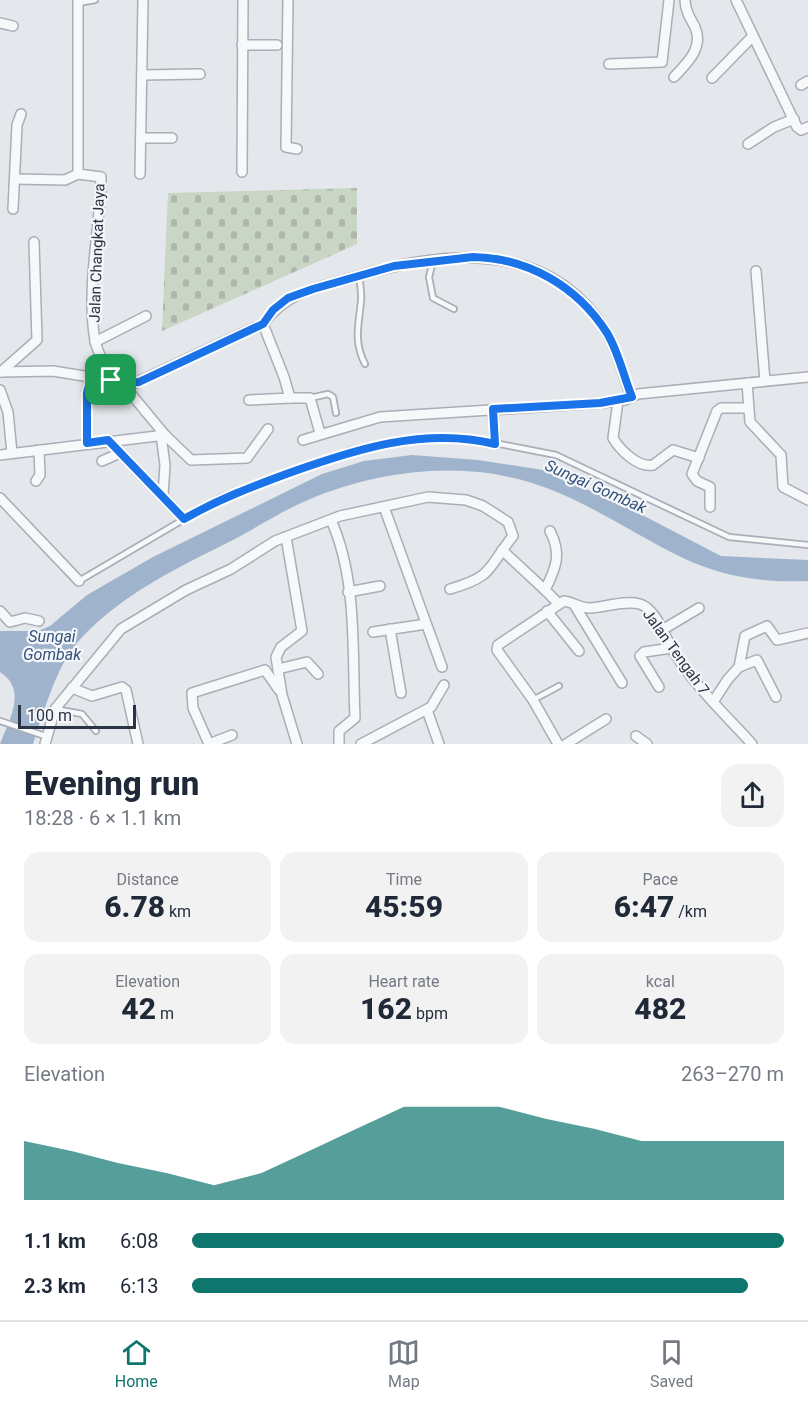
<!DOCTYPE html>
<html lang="en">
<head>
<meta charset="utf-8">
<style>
  body { margin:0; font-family:Roboto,sans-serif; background:#f2f2f3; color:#1f2937; height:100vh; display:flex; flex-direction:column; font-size:22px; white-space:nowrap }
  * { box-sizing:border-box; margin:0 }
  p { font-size:20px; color:#747a83 }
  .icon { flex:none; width:33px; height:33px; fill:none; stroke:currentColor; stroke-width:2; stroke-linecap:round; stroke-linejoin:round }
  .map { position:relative; height:744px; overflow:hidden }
  .details { display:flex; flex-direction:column; background:#fff; flex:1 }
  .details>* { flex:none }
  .scale { position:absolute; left:18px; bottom:15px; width:118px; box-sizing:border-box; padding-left:6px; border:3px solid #2b3445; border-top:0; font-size:16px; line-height:21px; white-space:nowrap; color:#2b3445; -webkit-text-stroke:4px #f4f6f9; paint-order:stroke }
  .pin { position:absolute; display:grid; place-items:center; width:51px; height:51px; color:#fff; margin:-26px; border-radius:12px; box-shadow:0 3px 9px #0006 }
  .round { display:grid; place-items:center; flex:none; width:63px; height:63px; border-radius:18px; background:#f2f2f3 }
  .headline { display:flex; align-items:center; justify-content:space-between; height:102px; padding:0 24px }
  h1 { font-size:33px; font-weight:800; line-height:45px }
  .figures { display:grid; grid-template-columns:repeat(3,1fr); gap:9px; height:102px; padding:6px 24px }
  .figures div { display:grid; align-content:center; border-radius:15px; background:#f2f2f3; text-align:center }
  .figures b { font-size:30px; font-weight:800 }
  .figures small { font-size:16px; font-weight:400 }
  .figures p { font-size:16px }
  .chart { height:168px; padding:12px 24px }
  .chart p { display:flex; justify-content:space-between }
  .chart svg { width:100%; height:108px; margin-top:6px; fill:#0f766e; opacity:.7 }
  ul { padding:0 24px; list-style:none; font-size:20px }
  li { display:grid; grid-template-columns:96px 72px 1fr; align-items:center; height:45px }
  li i { height:15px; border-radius:8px; background:#0f766e }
  .dock { display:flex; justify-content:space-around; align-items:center; height:84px; border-top:2px solid #e0e1e3; background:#fff; font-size:16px; color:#747a83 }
  .dock a { display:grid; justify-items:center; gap:3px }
  .dock .active { color:#0f766e }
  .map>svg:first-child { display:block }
  .cemetery { fill:url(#cemetery-stones) }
  .water { fill:#9fb4cc }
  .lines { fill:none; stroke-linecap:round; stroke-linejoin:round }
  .lane-casing { stroke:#a9aeb7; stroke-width:8 }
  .street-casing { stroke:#a9aeb7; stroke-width:12 }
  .lane { stroke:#f7f8fa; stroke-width:4.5 }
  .street { stroke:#f7f8fa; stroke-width:9 }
  .route-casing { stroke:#fff; stroke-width:12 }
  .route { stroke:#1a73e8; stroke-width:8 }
  .labels { text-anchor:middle; stroke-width:4.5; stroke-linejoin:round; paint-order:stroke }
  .street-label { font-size:15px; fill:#2b3445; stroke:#f4f6f9 }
  .water-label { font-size:16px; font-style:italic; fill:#34527a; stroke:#f4f6f9 }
</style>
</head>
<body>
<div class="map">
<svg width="808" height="744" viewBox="0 0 808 744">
  <defs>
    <pattern id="cemetery-stones" width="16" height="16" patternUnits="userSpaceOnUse" patternTransform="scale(1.5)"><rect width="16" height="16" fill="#c9d6c5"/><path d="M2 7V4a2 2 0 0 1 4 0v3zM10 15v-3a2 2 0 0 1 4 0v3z" fill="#adb8ab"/></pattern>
  </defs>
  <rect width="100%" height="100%" fill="#e4e7ec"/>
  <path class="cemetery" d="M357,188v56l-195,87 6,-138z"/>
  <path class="water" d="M412,455l66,5 65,10 82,36 96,50 87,4v21c-43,2 -85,-4 -125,-23 -50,-24 -97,-58 -151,-75 -73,-23 -155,-12 -224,17 -29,12 -56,31 -85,45 -52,26 -107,53 -147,99 -20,24 -33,70 -43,100h-33c9,-24 28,-54 0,-72v-41h38l12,-5 37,-31 66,-38 169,-83 42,-13z"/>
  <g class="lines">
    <g class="lane-casing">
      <g id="lane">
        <path d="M78,3l17,-3"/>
        <path d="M433,261l-4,16 4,21 21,11"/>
        <path d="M359,276c1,8 3,17 2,25 -2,23 -8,40 4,63"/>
        <path d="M310,398l18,-4 5,3 3,16"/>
        <path d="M79,581l141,-83 129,-47 54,-11h76l77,15 173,82 79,8"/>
        <path d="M533,700l26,-14"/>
        <path d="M55,709l27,5 14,17"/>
        <path d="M0,721l48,16"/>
      </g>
    </g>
    <g class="street-casing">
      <g id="street">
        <path d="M288,0l-2,147 11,2"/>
        <path d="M736,0l61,127 4,3 7,-3"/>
        <path d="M0,23l13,3"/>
        <path d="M242,45h35"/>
        <path d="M609,64l53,-2 7,-62"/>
        <path d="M142,75l58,-1"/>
        <path d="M674,77c13,-14 30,-29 21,-50 -5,-9 -10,-17 -10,-27"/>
        <path d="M712,78l41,-42"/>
        <path d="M801,85l7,-4"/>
        <path d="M141,138h31"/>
        <path d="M748,144l26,-17 20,-8"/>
        <path d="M242,172l1,-172"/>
        <path d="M78,174l23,3c-1,54 -15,110 -6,164 3,13 11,26 16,39"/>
        <path d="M78,174v-174"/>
        <path d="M140,174l3,-174"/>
        <path d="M15,179l50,1 13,-6"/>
        <path d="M13,209l4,-84 4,-11"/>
        <path d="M756,271l9,110"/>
        <path d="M95,342l51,-26"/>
        <path d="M0,372l53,-1 80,13 130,-60c25,-34 56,-36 95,-48 91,-27 193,-36 249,57 11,19 17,44 24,64"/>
        <path d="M1,372l36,-32 -3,-98"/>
        <path d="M122,383l43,52 26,25 56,-2 21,-29"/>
        <path d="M747,383l3,39 31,33 2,32 25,13"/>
        <path d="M0,390l8,22 4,41"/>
        <path d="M290,398h20l10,35"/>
        <path d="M249,400l41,-2 -6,-21 -21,-53"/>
        <path d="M618,401l-5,37c7,12 25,30 40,27l20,-15 26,8"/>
        <path d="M493,409l2,35"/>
        <path d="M161,435l4,30 -2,30"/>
        <path d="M108,440l76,79"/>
        <path d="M303,440l77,-23 221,-14 24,-3 13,-6 170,-17"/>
        <path d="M87,443v-50l4,-15"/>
        <path d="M0,455l165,-20"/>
        <path d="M102,461l18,-8"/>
        <path d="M36,481l4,-6 -1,-25"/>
        <path d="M0,498l79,83"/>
        <path d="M384,507l58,160"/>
        <path d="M710,507v-20l-13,-6 -5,-7 25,-63 4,-3h26"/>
        <path d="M331,520c27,60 21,134 24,198l-16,13v13"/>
        <path d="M550,531c12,23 6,37 -5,59l13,13"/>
        <path d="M286,537l16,94 -21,16 -5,10 6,38 15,49"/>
        <path d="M502,550l43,40"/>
        <path d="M348,592l32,-6"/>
        <path d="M575,606l47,77"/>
        <path d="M0,611l10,11 15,-4 14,3"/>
        <path d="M547,611l32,40"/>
        <path d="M390,629l11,64"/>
        <path d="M662,630l37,-22"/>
        <path d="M373,632l53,-8"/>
        <path d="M739,667l18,-7 19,37"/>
        <path d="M278,669l29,-7 11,12"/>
        <path d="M659,687l-19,-31 4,-4 28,-4"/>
        <path d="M72,688l20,8 30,-9 4,3 12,54"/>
        <path d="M713,702l15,-23 11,-12 6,-31 22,-10 10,14 31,-7"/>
        <path d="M427,710l12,34"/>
        <path d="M636,736l11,8"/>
        <path d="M45,744l10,-35 66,-80 65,-39 45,-21 44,-28 65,-25 88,-19 38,3 17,6 25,16 5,14c-26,32 -18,40 -63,53"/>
        <path d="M209,744l-16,-36 -1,-15 73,-23 14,20"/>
        <path d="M209,744l23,-9"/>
        <path d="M361,744l70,-37 13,-22"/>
        <path d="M558,744l-25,-44 -36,-50 1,-5 66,-44c9,1 15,7 26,7 16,-1 35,-8 50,-4 15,5 23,28 30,41 20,37 54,68 82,99"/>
        <path d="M566,744l40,-25"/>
      </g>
    </g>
    <use href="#lane" class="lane"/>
    <use href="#street" class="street"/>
  </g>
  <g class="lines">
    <g class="route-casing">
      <path id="route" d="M473,257c55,1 104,29 134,76 11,18 17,44 25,64l-32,6 -107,6 2,35c-71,-17 -139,5 -206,29 -38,14 -70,26 -105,46l-76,-79 -21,3v-50l4,-15 31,5 17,-1 124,-58 10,-14 15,-12 25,-9 81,-23z"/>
    </g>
    <use href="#route" class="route"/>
  </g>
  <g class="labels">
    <g class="street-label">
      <text transform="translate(97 253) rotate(-88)" y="5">Jalan Changkat Jaya</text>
      <text transform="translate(676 652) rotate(54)" y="5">Jalan Tengah 7</text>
    </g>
    <g class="water-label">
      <text transform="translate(596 486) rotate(24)" y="6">Sungai Gombak</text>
      <text x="52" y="642">Sungai<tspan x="52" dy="18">Gombak</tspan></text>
    </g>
  </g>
</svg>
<div class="scale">100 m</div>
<div class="pin" style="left:111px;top:380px;background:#1e9e55"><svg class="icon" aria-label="arrive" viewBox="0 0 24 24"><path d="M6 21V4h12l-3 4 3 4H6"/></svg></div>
</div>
<section class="details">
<div class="headline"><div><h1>Evening run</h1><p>18:28 · 6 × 1.1 km</p></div><a class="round"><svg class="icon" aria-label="share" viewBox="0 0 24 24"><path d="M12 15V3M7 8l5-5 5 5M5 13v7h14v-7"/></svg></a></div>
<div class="figures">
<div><p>Distance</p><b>6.78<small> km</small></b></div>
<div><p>Time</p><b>45:59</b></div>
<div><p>Pace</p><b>6:47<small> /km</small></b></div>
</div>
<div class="figures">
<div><p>Elevation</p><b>42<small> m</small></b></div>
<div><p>Heart rate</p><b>162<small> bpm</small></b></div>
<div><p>kcal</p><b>482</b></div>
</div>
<div class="chart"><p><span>Elevation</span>263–270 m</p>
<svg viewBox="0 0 160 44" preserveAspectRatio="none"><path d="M0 44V20L10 24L20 29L30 33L40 38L50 33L60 24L70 15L80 6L90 6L100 6L110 11L120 15L130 20L140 20L150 20L160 20V44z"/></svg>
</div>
<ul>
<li><b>1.1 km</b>6:08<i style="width:100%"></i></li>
<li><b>2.3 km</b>6:13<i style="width:94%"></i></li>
</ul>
</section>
<nav class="dock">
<a class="active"><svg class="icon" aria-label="home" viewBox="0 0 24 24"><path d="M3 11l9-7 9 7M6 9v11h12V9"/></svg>Home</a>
<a><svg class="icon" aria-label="map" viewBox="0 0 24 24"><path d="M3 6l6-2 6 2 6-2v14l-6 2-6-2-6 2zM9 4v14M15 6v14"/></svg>Map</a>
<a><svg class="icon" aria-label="saved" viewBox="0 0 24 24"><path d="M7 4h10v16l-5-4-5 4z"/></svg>Saved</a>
</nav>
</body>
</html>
